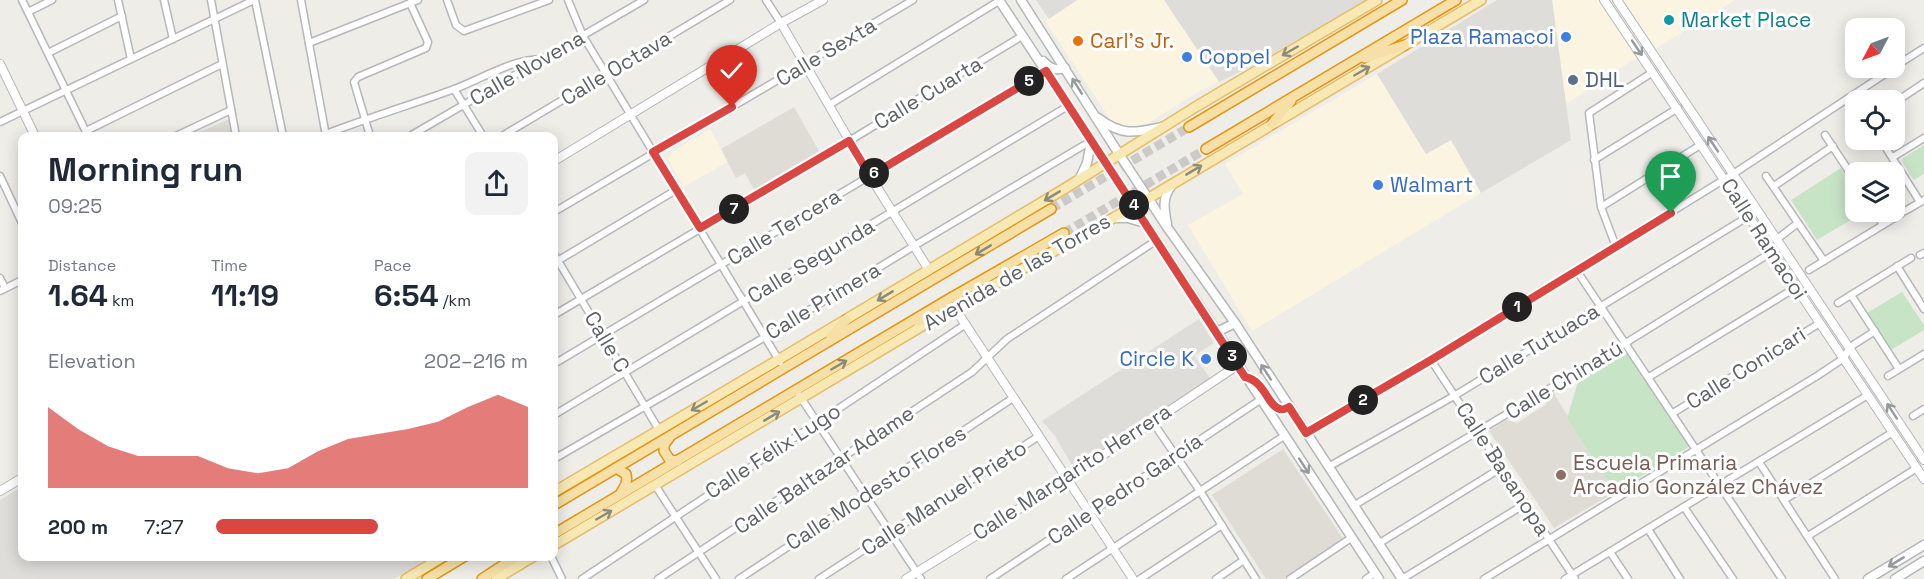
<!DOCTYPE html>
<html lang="en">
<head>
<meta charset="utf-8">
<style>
  body { margin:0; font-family:"Space Grotesk",sans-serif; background:#f2f2f3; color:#1f2937; height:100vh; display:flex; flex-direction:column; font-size:22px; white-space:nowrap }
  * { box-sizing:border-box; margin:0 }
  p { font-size:20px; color:#747a83 }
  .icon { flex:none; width:33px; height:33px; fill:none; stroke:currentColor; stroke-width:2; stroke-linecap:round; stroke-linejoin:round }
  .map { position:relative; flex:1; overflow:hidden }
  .sheet { position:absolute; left:18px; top:132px; width:540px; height:429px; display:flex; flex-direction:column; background:#fff; border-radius:12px; box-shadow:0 3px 15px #0003 }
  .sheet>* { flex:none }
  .needle { width:39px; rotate:229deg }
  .tools { position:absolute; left:1845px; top:18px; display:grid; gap:12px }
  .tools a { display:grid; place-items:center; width:60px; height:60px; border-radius:12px; background:#fff; box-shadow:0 3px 15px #0003; font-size:30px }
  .pin { position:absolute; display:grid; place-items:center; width:51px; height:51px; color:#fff; margin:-62px -26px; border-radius:50% 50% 50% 0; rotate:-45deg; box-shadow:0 0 6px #0007 }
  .pin .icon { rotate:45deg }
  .km { position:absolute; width:30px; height:30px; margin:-15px; border-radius:50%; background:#222; color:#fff; font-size:16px; line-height:30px; text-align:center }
  .round { display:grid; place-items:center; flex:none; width:63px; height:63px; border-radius:12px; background:#f2f2f3 }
  .overview { display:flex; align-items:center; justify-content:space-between; height:102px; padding:0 30px }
  h1 { font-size:33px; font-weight:600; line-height:45px }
  .metrics { display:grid; grid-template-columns:repeat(3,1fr); gap:9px; height:102px; padding:6px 30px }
  .metrics div { display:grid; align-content:center }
  .metrics b { font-size:30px; font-weight:600 }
  .metrics small { font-size:16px; font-weight:400 }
  .metrics p { font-size:16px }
  .chart { height:168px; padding:12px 30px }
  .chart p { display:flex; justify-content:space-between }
  .chart svg { width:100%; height:108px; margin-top:6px; fill:#da4743; opacity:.7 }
  ul { padding:0 30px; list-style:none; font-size:20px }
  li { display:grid; grid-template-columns:96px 72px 1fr; align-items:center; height:45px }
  li i { height:15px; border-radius:8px; background:#da4743 }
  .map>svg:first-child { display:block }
  .commercial { fill:#fbf4e1 }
  .industrial { fill:#dfddda }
  .education { fill:#dfdcd6 }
  .green { fill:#c8e4c7 }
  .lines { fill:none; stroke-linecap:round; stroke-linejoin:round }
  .trunk-tunnel { stroke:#cbcac8; stroke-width:9; stroke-dasharray:9 4.5; stroke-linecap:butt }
  .minor-casing { stroke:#b5b7bb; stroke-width:9 }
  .tertiary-casing { stroke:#b5b7bb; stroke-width:10 }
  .secondary-casing { stroke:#b4b7ba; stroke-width:11 }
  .primary-casing { stroke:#e5bd6b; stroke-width:12 }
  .trunk-casing { stroke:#e29715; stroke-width:12 }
  .minor { stroke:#fff; stroke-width:6 }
  .tertiary { stroke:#fff; stroke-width:8 }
  .secondary { stroke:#fff; stroke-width:8 }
  .primary { stroke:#f8e9b4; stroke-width:9 }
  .trunk { stroke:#f6e0a8; stroke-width:9 }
  .oneway { stroke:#979a9c }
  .oneway2 { stroke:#8d8b7d }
  .oneway3 { stroke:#8c887a }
  .route-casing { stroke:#fff; stroke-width:12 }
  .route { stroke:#da4743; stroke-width:8 }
  .culture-dot { fill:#0f9aa8; stroke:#fff; stroke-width:2 }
  .shop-dot { fill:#3f7fe0; stroke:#fff; stroke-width:2 }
  .food-dot { fill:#e8710a; stroke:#fff; stroke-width:2 }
  .service-dot { fill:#5c6f8a; stroke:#fff; stroke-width:2 }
  .education-dot { fill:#8d6e63; stroke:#fff; stroke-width:2 }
  .labels { text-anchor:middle; stroke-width:6; stroke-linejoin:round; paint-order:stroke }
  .culture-label { font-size:21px; fill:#0d838f; stroke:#fff; text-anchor:start }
  .shop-label { font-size:21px; fill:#366cbe; stroke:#fff; text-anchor:end }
  .food-label { font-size:21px; fill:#c56008; stroke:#fff; text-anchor:start }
  .street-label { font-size:21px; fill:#5f6366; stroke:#fff }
  .service-label { font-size:21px; fill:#4e5e75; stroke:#fff; text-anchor:start }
  .education-label { font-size:21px; fill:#785e54; stroke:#fff; text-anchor:start }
</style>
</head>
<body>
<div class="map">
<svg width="1924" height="579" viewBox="0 0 1924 579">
  <rect width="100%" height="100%" fill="#efede8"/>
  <g class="commercial">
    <path d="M1077,0h88l55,81 -22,11 -56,35h-19l-13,-8 -65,-98z"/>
    <path d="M1552,0h50l36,57 -72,47z"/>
    <path d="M1623,0h112l-80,49z"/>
    <path d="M1377,74l49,80 25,-14 30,53 -229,138 -64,-106 55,-31 -18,-30z"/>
    <path d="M710,129l18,33 -45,25 -15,-28 4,-7z"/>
  </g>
  <g class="industrial">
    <path d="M1036,0h41l-28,19z"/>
    <path d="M1164,0h203l-112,64 -36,18z"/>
    <path d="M1497,0h55l19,140 -90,53 -30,-53 -25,14 -49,-80z"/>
    <path d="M1199,319l15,24 -20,13 16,22 -136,91 -19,-33 -13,-15z"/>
    <path d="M22,487v69l410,1 -38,22h-394v-79z"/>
  </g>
  <g class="education">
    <path d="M794,107l26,46 -65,38 -10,-18 -9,5 -15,-29z"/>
    <path d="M229,119l3,17h-41z"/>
    <path d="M1553,392l15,24 -1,3 48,73 -61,36 -65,-97 17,-11 11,3 30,-19 -4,-6z"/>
    <path d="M1283,449l61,91 -60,39h-18l-54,-84z"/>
  </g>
  <g class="green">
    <path d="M1924,145v29l-10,6 -12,-18 1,-4z"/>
    <path d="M1841,168l14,23 1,21h8l-47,28 -26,-40z"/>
    <path d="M1902,292l22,33v5l-33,20 -24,-37z"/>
    <path d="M1624,349l65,98 -74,45 -48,-73 13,-44z"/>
  </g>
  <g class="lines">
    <g class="trunk-tunnel">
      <path d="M1051,209l138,-82"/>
      <path d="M1064,233l142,-84"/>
    </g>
    <g class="minor-casing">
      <g id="minor">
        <path d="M22,0l66,136"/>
        <path d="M118,0l13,59"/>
        <path d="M164,0l9,39"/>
        <path d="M211,0l25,136"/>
        <path d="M255,0l28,136"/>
        <path d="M301,0l25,136"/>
        <path d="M447,0l9,25 8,6 85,-31"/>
        <path d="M568,0l15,36 197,326"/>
        <path d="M766,0l15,23"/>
        <path d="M28,12l24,-12"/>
        <path d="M309,43l109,-43"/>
        <path d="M48,53l74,-37"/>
        <path d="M1894,67l30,-19"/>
        <path d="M454,89l29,47"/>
        <path d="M1894,103l30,-20"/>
        <path d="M829,105l170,-104"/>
        <path d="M0,122l254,-122"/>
        <path d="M86,131l136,-67"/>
        <path d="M326,134c42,-16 84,-29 126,-44 30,-11 59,-31 91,-31"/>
        <path d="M1825,135l31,47"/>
        <path d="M176,136l55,-26"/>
        <path d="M370,136l-16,-54 4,-5 68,-29 2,-6 -18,-39"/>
        <path d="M410,136l234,-136"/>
        <path d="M502,136l228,-136"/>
        <path d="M1881,140l39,62"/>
        <path d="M1893,157l31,-19"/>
        <path d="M1594,160l84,-52"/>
        <path d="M0,176l22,47"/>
        <path d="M1766,176l58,85"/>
        <path d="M1774,186l59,-40"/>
        <path d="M1601,207l101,-63"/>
        <path d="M1905,211l19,-11"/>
        <path d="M554,212l359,-212"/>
        <path d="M1875,212l8,13"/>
        <path d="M1777,239l21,-16"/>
        <path d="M1616,247l-15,-40 -12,-94 64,-41"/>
        <path d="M554,254l105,176"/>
        <path d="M1920,255l4,-2"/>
        <path d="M554,263l122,-73"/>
        <path d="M1897,266l27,43"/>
        <path d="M1809,270l92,-56"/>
        <path d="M1577,271l205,308"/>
        <path d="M0,278l5,10"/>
        <path d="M0,291l22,-11"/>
        <path d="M1851,295l48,74"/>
        <path d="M1838,303l73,-45"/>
        <path d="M554,315l295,-174 173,-105"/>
        <path d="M1431,360l144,219"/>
        <path d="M554,364l492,-293"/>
        <path d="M1888,376l36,-22"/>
        <path d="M1649,377l146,-89"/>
        <path d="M799,395l122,184"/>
        <path d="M1673,413l147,-90"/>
        <path d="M554,415l514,-309"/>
        <path d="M1913,416l11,-7"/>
        <path d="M1152,421l48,70 56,88"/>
        <path d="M1306,433l125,-73 302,-186 161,-106"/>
        <path d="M554,459l211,-122 149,-91 177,-105"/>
        <path d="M1759,462l76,117"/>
        <path d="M1328,467l126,-71 295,-180"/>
        <path d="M655,485l61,94"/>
        <path d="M1784,500l109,-68"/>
        <path d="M1353,506l271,-162 148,-92"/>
        <path d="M1684,507l49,72"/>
        <path d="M1648,529l32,50"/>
        <path d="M1808,536l109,-68"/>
        <path d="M1378,544l123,-76"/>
        <path d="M1610,552l18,27"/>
        <path d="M551,556l11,23"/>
        <path d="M582,579l384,-255"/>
        <path d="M658,579l314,-207 35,-33 150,-99"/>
        <path d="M739,579l274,-181"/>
        <path d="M819,579l220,-143"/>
        <path d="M990,579l270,-179"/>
        <path d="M1066,579l218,-143"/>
        <path d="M1140,579l82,-54"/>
        <path d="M1216,579l28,-19"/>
        <path d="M1290,579l61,-41"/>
        <path d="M1366,579l9,-6"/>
        <path d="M1402,579l123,-75"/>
        <path d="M1484,579l333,-203 27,-18 6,-11 25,-16"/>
        <path d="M1565,579l303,-184"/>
      </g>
    </g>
    <g class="tertiary-casing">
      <g id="tertiary">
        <path d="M1604,0l320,479"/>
        <path d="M1617,0l307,460"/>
        <path d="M781,23l89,153 59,94"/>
        <path d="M0,64l35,72"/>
        <path d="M554,161l227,-138 42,-23"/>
        <path d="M954,307l179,272"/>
        <path d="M0,491l22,-13"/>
        <path d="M906,579l161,-100 171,-114"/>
      </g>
    </g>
    <g class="secondary-casing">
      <g id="secondary">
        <path d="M999,0l380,579"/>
        <path d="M1021,0l98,154 48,73 68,96 167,256"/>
        <path d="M1043,61c7,7 12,10 22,7"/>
        <path d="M1098,118c24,18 36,15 64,9"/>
        <path d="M1080,178l7,-15 4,-21"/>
        <path d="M1114,218h14l17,5"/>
        <path d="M1167,224c-3,-15 -5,-27 5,-39"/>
        <path d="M1217,332l18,-9"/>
        <path d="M1245,377c24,5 22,37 44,30"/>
        <path d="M1868,579l56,-34"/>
        <path d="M1895,579l29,-18"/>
      </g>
    </g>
    <g class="primary-casing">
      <g id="primary">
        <path d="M554,492l236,-139 274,-164 133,-83 180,-106"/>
        <path d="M554,545l400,-238 195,-109 332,-198"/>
        <path d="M406,579l38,-23"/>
        <path d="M496,579l38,-23"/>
      </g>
    </g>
    <g class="trunk-casing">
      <g id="trunk">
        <path d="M1365,58l40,-13"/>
        <path d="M1272,124l19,-23"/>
        <path d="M1189,127l213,-127"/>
        <path d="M1206,149l250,-149"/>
        <path d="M918,322l25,-8"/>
        <path d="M831,336l15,-16"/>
        <path d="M669,438l-5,7v6l6,9 7,1"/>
        <path d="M616,468l10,6c2,8 -1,12 -5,19"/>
        <path d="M554,505l497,-296"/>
        <path d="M554,534l395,-235 115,-66"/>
        <path d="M427,579l38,-23"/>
        <path d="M482,579l35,-23"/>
      </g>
    </g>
    <use href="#minor" class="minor"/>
    <use href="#tertiary" class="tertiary"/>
    <use href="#secondary" class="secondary"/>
    <use href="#primary" class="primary"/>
    <use href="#trunk" class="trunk"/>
  </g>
  <defs><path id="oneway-shaft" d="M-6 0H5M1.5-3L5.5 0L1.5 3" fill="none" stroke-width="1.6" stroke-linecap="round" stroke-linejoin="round" transform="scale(1.5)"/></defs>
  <g class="oneway">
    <use href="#oneway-shaft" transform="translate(1637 48) rotate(56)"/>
    <use href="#oneway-shaft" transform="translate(1077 86) rotate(-122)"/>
    <use href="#oneway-shaft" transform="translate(1713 144) rotate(-124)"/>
    <use href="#oneway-shaft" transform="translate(1266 372) rotate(-123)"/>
    <use href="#oneway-shaft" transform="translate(1892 411) rotate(-123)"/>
    <use href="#oneway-shaft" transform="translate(1304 466) rotate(57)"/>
    <use href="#oneway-shaft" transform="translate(1896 562) rotate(149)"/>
  </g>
  <g class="oneway2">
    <use href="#oneway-shaft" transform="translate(1290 51) rotate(150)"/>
    <use href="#oneway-shaft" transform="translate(1362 71) rotate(-30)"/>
    <use href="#oneway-shaft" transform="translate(1194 170) rotate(-31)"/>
    <use href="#oneway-shaft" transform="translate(1052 196) rotate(149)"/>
    <use href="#oneway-shaft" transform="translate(885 296) rotate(149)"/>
    <use href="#oneway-shaft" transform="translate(699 406) rotate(150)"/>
    <use href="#oneway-shaft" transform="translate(772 416) rotate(-31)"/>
    <use href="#oneway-shaft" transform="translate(604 515) rotate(-30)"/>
  </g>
  <g class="oneway3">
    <use href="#oneway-shaft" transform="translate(983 250) rotate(149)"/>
    <use href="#oneway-shaft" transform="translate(839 365) rotate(-30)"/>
  </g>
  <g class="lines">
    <g class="route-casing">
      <path id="route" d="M732,107l-79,45 47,76 149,-87 21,35 176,-105 199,306c20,4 23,30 35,32 2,1 7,-1 9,-2l17,26 125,-73 240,-147"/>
    </g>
    <use href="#route" class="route"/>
  </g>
  <circle class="culture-dot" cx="1669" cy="20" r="6"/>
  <g class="shop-dot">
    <circle cx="1566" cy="37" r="6"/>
    <circle cx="1187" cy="57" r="6"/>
    <circle cx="1378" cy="185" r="6"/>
    <circle cx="1206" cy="359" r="6"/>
  </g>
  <circle class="food-dot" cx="1078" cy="41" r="6"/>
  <circle class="service-dot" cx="1573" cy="80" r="6"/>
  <circle class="education-dot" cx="1561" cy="475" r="6"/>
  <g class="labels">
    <g class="culture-label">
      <text x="1681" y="27">Market Place</text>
    </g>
    <g class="shop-label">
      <text x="1554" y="44">Plaza Ramacoi</text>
      <text x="1199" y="64" text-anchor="start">Coppel</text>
      <text x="1390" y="192" text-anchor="start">Walmart</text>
      <text x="1194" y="366">Circle K</text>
    </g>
    <g class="food-label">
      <text x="1090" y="48">Carl's Jr.</text>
    </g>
    <g class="street-label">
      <text transform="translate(826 52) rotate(-31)" y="7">Calle Sexta</text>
      <text transform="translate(527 68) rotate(-30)" y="7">Calle Novena</text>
      <text transform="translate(616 68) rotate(-31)" y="7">Calle Octava</text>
      <text transform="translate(928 93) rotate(-31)" y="7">Calle Cuarta</text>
      <text transform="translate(784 227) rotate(-31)" y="7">Calle Tercera</text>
      <text transform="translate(1764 239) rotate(57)" y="7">Calle Ramacoi</text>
      <text transform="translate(811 261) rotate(-31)" y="7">Calle Segunda</text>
      <text transform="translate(1017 272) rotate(-30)" y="7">Avenida de las Torres</text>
      <text transform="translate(823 301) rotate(-31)" y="7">Calle Primera</text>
      <text transform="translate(607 342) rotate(59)" y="7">Calle C</text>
      <text transform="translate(1539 344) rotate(-31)" y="7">Calle Tutuaca</text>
      <text transform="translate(1746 368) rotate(-32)" y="7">Calle Conicari</text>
      <text transform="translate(1564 380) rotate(-31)" y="7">Calle Chinatú</text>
      <text transform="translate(773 451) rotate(-33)" y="7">Calle Félix Lugo</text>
      <text transform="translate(1503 469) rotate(57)" y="7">Calle Basanopa</text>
      <text transform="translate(824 470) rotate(-34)" y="7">Calle Baltazar Adame</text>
      <text transform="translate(1072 472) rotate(-33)" y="7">Calle Margarito Herrera</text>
      <text transform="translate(876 488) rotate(-33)" y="7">Calle Modesto Flores</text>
      <text transform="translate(1125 489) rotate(-34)" y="7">Calle Pedro García</text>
      <text transform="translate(944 498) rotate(-33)" y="7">Calle Manuel Prieto</text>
    </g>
    <g class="service-label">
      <text x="1585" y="87">DHL</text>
    </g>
    <g class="education-label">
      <text x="1573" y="470">Escuela Primaria<tspan x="1573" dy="24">Arcadio González Chávez</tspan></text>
    </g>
  </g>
</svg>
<div class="tools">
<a><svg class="needle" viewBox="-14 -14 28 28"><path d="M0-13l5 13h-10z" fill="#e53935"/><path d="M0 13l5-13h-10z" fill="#747a83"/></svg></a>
<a><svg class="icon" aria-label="locate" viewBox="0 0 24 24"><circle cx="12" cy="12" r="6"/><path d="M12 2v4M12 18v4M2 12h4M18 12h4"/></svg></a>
<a><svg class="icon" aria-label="layers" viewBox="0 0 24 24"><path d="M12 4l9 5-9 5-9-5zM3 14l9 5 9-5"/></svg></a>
</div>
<div class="pin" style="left:1671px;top:213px;background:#1e9e55"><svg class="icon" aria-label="arrive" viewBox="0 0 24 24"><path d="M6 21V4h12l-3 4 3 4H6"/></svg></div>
<div class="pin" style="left:732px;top:107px;background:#d93025"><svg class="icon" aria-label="check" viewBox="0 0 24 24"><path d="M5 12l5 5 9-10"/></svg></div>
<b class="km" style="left:1517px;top:307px">1</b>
<b class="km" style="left:1363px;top:400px">2</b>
<b class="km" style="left:1232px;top:356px">3</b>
<b class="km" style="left:1134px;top:205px">4</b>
<b class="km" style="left:1029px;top:81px">5</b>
<b class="km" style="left:874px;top:173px">6</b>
<b class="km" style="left:734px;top:209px">7</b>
<section class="sheet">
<div class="overview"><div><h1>Morning run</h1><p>09:25</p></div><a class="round"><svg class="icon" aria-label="share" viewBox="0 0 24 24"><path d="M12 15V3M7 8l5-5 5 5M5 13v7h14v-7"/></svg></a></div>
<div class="metrics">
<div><p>Distance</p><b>1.64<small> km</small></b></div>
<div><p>Time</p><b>11:19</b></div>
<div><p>Pace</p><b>6:54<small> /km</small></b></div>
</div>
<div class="chart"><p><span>Elevation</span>202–216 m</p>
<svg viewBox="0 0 160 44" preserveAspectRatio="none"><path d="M0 44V11L10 20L20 27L30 31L40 31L50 31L60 36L70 38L80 36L90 29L100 24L110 22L120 20L130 17L140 11L150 6L160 11V44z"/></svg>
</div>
<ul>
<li><b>200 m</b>7:27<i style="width:52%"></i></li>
</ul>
</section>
</div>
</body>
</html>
